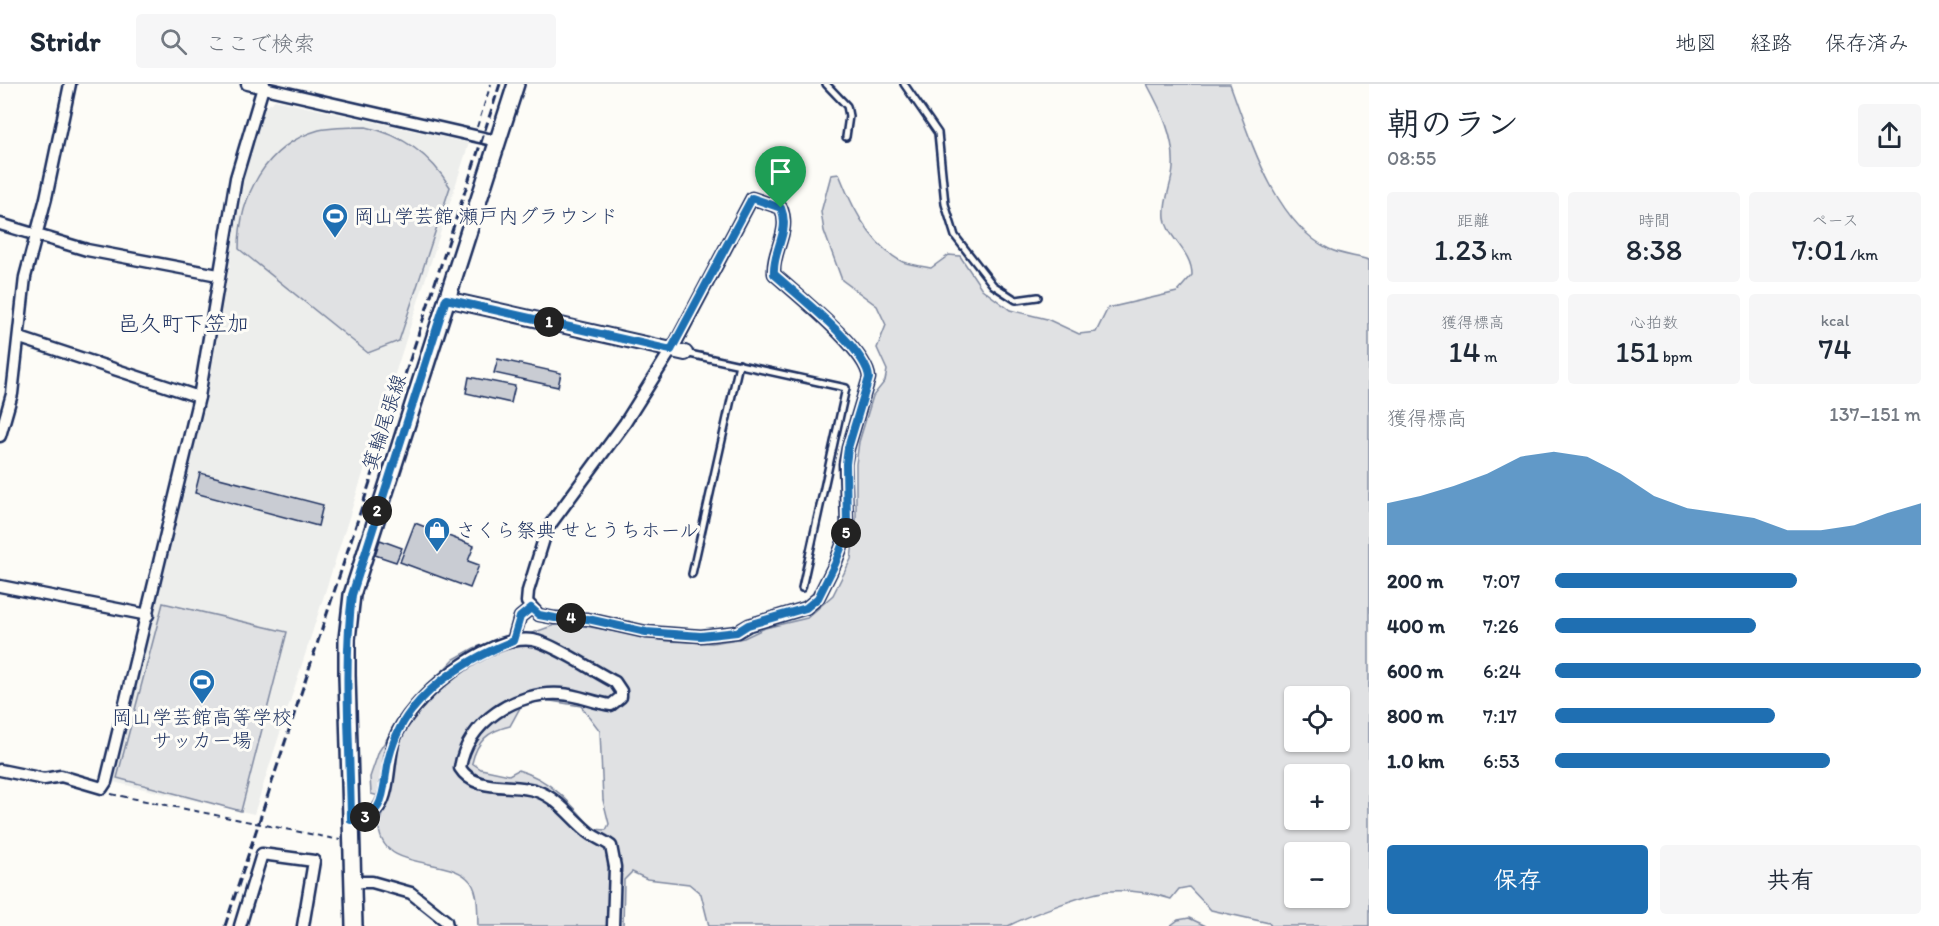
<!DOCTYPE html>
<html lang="ja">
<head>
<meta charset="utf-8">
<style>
  body { margin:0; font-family:Itim,"Klee One",sans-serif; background:#f6f6f7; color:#1f2937; height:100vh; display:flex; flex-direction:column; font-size:22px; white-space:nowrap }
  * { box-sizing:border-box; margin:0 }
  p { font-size:20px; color:#747a83 }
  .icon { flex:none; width:33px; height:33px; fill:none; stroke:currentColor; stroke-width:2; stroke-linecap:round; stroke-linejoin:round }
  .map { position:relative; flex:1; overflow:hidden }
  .side { display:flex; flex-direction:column; background:#fff; width:570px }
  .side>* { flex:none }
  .controls { position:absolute; left:1284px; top:602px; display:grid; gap:12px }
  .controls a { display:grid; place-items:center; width:66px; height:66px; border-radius:6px; background:#fff; box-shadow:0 2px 4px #0004; font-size:30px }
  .pin { position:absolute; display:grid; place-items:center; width:51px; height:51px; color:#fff; margin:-62px -26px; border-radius:50% 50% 50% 0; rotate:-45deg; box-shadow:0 0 6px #0007 }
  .pin .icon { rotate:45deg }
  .km { position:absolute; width:30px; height:30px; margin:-15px; border-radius:50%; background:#222; color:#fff; font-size:16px; line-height:30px; text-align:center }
  .round { display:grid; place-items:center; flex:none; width:63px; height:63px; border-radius:6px; background:#f6f6f7 }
  .head { display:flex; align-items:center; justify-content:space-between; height:102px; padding:0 18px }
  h1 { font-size:33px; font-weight:600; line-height:45px }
  .figures { display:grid; grid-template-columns:repeat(3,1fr); gap:9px; height:102px; padding:6px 18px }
  .figures div { display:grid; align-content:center; border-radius:6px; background:#f6f6f7; text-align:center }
  .figures b { font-size:30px; font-weight:600 }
  .figures small { font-size:16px; font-weight:400 }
  .figures p { font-size:16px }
  .chart { height:168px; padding:12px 18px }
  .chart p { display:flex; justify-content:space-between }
  .chart svg { width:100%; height:108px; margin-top:6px; fill:#1f6fb2; opacity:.7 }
  .action { display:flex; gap:12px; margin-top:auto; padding:12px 18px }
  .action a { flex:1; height:69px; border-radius:6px; background:#1f6fb2; color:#fff; font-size:24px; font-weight:600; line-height:69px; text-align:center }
  .action a+a { background:#f6f6f7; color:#1f2937 }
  ul { padding:0 18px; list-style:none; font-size:20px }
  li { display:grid; grid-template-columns:96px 72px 1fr; align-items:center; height:45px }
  li i { height:15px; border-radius:8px; background:#1f6fb2 }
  header { display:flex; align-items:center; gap:36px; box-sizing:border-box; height:84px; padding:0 30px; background:#fff; border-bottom:2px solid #e0e1e3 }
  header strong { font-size:28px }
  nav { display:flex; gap:33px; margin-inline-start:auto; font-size:21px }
  .search { width:420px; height:54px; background:#f6f6f7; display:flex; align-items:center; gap:15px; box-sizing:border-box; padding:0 21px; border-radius:6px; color:#747a83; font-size:22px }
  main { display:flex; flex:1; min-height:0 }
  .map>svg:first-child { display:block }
  .built { fill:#edeeec }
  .green { fill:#e0e1e3; stroke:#7e88a0; stroke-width:1.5; fill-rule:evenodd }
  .building { fill:#c9ccd3; stroke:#1b2f5e; stroke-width:1.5 }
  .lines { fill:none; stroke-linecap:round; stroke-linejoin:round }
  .service-casing { stroke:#1b2f5e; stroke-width:10 }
  .minor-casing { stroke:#1b2f5e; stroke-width:15 }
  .tertiary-casing { stroke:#1b2f5e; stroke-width:18 }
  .secondary-casing { stroke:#1b2f5e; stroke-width:20 }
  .path { stroke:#1b2f5e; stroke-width:2; stroke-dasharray:6 4.5; stroke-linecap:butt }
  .service { stroke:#fdfcf7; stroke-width:5 }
  .minor { stroke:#fdfcf7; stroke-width:10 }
  .tertiary { stroke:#fdfcf7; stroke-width:14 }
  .secondary { stroke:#fdfcf7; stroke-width:15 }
  .rail { stroke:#1b2f5e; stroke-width:3; stroke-dasharray:9 4.5; stroke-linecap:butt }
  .route-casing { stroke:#fff; stroke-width:12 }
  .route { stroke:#1f6fb2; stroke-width:8 }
  .labels { text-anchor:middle; stroke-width:6; stroke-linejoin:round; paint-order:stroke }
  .poi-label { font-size:20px; fill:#1b2f5e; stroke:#fdfcf7; text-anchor:start }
  .street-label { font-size:20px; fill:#1b2f5e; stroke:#fdfcf7 }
  .quarter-label { font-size:22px; fill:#1b2f5e; stroke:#fdfcf7 }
</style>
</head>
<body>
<header>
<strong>Stridr</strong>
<div class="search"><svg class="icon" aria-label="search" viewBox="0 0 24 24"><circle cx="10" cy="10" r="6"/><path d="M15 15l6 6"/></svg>ここで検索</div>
<nav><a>地図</a><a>経路</a><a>保存済み</a></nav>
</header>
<main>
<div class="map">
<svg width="1369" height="842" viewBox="0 0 1369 842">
  <rect width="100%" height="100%" fill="#fdfcf7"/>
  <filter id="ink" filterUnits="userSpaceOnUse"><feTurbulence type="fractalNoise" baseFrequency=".0167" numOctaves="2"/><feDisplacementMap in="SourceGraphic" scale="12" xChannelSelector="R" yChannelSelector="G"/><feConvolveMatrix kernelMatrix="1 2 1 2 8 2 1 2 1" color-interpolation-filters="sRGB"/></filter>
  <g filter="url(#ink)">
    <path class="built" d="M275,16l194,43 -215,671 -141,-32 94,-385 41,-241 15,-47z"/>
    <g class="green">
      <path d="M1147,0h83c20,54 44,138 99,165 12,6 28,7 40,11v666h-98l-2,-3 -58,-13 -22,-23 -10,2 -8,10c-19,-6 -41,-9 -61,-8 -21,1 -82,25 -102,35h-299l-8,-32 -12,-10 -42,-5 -15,-7 -8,8 -1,46h-145c-1,-15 2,-37 -11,-48 -23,-21 -83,-7 -88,-49 -1,-7 5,-19 7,-26l-3,-6 -12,-3 -1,-17 9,-26 28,-43 47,-49 20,-11 28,-10 25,-3 36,-13 104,19 45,2 32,-5 21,-10 42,-10 26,-23 18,-36 5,-41v-54l3,-22 14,-46 12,-15 2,-11 -10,-22 9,-23 -9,-19 -35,-26 -18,-49 -3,-19 10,-37 8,-1c12,31 32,73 64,88 8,3 19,4 28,6l18,-13 11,1 22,33 28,21 37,9 32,15 17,-2 12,-24 69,-16 15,-17c0,-24 -25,-37 -27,-57 -2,-18 7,-33 8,-50 2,-31 -12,-58 -26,-84zM1294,612h46v45h-46zM545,616l36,6 19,25 3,69 6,24 -3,6 -13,-1c-21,-25 -43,-50 -75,-59l-9,5 -28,-6 -9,-6c5,-22 16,-32 38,-37l11,-20zM1294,690h46v45h-46zM1294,768h46v45h-46z"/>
      <path d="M366,43c37,8 64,27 84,60l-51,154 -31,12 -129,-104c0,-52 26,-104 80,-119 15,-3 32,-3 47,-3z"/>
      <path d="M163,519l124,29 -46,179 -124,-33z"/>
      <path d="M1189,834l17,8h-36l8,-6z"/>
    </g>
    <g class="building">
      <path d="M498,275l63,14 -3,14 -64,-14z"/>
      <path d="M469,293l46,9 -4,17 -45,-10z"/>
      <path d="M200,389l123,32 -5,21 -123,-33z"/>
      <path d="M415,439l59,23 -6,15 11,4 -9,23 -70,-26z"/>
      <path d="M380,456l22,8 -6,14 -21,-7z"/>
    </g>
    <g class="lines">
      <g class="service-casing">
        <g id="service">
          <path d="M826,0l21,22 2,10 -3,21"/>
          <path d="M904,0l34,49 7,71 10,32 38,49 23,15 22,-3"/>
          <path d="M685,269l161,35 -44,200"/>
          <path d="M692,490l47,-210"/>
        </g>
      </g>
      <g class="minor-casing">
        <g id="minor">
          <path d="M247,0l250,57"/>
          <path d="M752,114l29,10c10,24 -9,42 -7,66 22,20 94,77 95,104l-21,70 -3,16 2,62 -3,14 -9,24 -17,34 -12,10 -57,17 -12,7 -36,4 -55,-4 -58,-13 -33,-1 -16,-3 -12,-13 1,-11 19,-62 78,-106 51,-81z"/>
          <path d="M0,140l87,26 131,25"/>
          <path d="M20,254l179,59"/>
          <path d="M0,352l12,-42 13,-117 21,-79 24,-114"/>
          <path d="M0,502l148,29"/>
          <path d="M513,557l7,-24 11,-9"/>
          <path d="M0,686l44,9 17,-3 41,12 4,-6 93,-385 37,-219 28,-94"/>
          <path d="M351,736c11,0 22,-5 28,-13 11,-15 9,-48 15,-67 15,-41 94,-107 139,-100 21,4 62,32 82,42l6,9v6l-10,8c-17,-2 -32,-10 -50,-11 -45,-3 -94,28 -101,74 16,26 53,14 77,23 23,8 36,30 54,43 7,5 14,7 20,12l4,21 -2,59"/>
          <path d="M353,798h19l39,11 35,28 1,5"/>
          <path d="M240,842l22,-72 52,7 -11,65"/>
        </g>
      </g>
      <g class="tertiary-casing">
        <path id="tertiary" d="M446,215l239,54"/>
      </g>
      <g class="secondary-casing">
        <path id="secondary" d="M354,842l-7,-251v-36l5,-44 164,-511"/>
      </g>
      <g class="path">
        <path d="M477,43l14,-43"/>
        <path d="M111,710l229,46"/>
      </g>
      <use href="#service" class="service"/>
      <use href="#minor" class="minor"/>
      <use href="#tertiary" class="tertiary"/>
      <use href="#secondary" class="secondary"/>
      <path class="rail" d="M225,842l275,-842"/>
    </g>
  </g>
  <g class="lines" filter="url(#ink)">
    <g class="route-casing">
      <path id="route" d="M752,114l29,10c10,24 -9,42 -7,66 22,20 94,76 95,104l-21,70 -2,16 1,62 -3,14 -9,24 -17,34 -12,10 -58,17 -11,7 -36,4 -55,-4 -58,-13 -33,-1 -16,-3 -8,-7 -11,9 -7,24c-38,15 -76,37 -102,70 -12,15 -20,36 -24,55 -4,25 -2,53 -36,54 -1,-75 -8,-150 1,-225l94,-296 225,51z"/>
    </g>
    <use href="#route" class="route"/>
  </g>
  <defs>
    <g id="stadium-pin" transform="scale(1.35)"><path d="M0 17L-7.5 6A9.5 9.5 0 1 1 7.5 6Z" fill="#1f6fb2" stroke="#fdfcf7"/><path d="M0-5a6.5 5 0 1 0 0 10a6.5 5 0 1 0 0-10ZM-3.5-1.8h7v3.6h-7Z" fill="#fff"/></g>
    <g id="shop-pin" transform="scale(1.35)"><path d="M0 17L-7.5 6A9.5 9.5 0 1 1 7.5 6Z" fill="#1f6fb2" stroke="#fdfcf7"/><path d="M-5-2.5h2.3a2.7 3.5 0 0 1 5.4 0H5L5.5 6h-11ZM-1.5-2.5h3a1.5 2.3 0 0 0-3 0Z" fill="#fff"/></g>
  </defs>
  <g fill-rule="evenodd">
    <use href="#stadium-pin" x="335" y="132"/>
    <use href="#shop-pin" x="437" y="446"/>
    <use href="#stadium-pin" x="202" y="598"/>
  </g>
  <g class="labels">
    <g class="poi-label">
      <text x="354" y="139">岡山学芸館 瀬戸内グラウンド</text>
      <text x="456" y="453">さくら祭典 せとうちホール</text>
      <text x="202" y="640" text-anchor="middle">岡山学芸館高等学校<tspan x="202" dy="23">サッカー場</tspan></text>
    </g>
    <g class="street-label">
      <text transform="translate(384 338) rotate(-72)" y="7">箕輪尾張線</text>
    </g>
    <g class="quarter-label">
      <text x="183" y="247">邑久町下笠加</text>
    </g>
  </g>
</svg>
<div class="controls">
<a><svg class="icon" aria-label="locate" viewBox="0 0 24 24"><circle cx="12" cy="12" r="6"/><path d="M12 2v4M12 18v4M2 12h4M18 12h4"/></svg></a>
<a>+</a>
<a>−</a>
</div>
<div class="pin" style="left:781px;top:124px;background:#1e9e55"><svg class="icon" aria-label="arrive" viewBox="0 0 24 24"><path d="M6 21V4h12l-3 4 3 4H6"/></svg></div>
<b class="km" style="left:549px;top:238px">1</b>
<b class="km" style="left:377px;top:427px">2</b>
<b class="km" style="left:365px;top:733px">3</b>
<b class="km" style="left:571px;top:534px">4</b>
<b class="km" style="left:846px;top:449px">5</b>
</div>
<section class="side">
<div class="head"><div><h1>朝のラン</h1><p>08:55</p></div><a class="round"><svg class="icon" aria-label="share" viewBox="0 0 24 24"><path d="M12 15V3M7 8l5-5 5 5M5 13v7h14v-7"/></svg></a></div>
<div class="figures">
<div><p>距離</p><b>1.23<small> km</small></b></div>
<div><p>時間</p><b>8:38</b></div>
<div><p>ペース</p><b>7:01<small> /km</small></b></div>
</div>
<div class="figures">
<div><p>獲得標高</p><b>14<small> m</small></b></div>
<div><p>心拍数</p><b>151<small> bpm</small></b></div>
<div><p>kcal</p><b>74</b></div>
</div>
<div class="chart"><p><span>獲得標高</span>137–151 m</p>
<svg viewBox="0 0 160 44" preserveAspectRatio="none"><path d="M0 44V27L10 24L20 20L30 15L40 8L50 6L60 8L70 15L80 24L90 29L100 31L110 33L120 38L130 38L140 36L150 31L160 27V44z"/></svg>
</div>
<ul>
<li><b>200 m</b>7:07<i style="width:66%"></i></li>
<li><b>400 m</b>7:26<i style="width:55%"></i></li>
<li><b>600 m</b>6:24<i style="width:100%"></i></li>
<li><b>800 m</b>7:17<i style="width:60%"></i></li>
<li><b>1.0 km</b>6:53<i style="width:75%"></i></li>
</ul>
<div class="action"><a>保存</a><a>共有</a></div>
</section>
</main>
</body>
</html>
